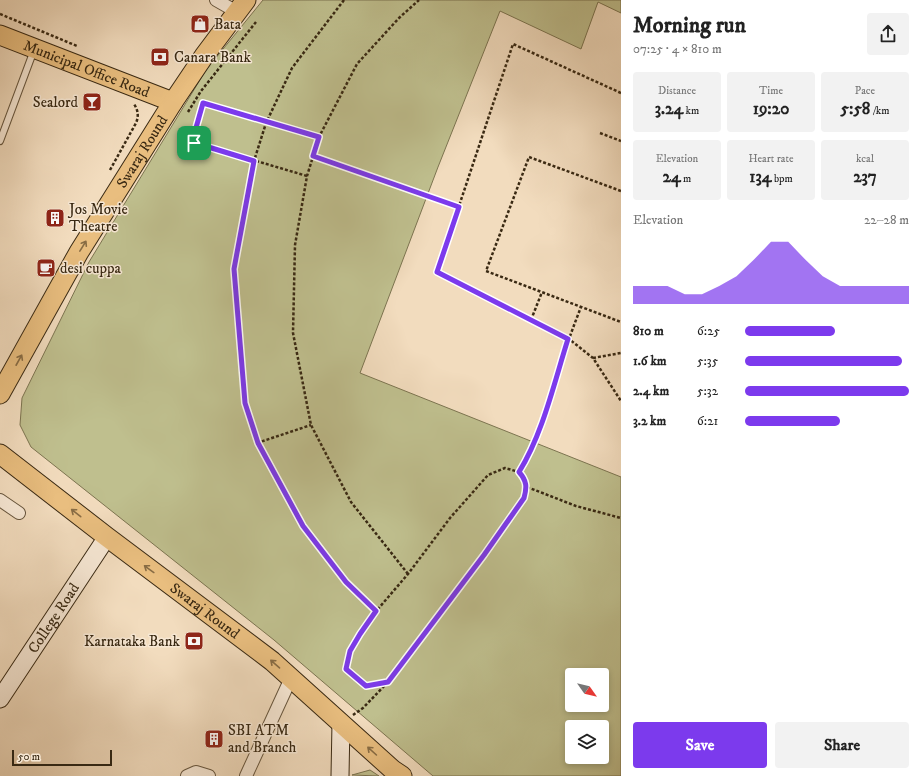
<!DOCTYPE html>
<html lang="en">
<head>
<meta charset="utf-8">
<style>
  body { margin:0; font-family:"IM FELL DW Pica",serif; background:#f2f2f2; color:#222; height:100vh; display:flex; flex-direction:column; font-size:15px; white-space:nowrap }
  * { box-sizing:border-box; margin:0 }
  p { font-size:13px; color:#767676 }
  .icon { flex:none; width:22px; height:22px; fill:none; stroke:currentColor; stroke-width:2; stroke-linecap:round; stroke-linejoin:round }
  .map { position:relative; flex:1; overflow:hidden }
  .sheet { display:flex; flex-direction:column; background:#fff; width:300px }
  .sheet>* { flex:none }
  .needle { width:26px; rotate:124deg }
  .buttons { position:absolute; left:565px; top:668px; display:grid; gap:8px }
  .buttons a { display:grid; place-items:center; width:44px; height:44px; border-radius:4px; background:#fff; box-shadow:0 2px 6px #0003; font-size:20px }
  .scale { position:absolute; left:12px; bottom:10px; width:100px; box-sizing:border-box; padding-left:4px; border:2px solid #392913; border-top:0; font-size:11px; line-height:14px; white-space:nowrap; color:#392913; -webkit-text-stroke:3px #f7e8d5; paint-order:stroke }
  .pin { position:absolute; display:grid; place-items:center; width:34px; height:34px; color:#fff; margin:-17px; border-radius:8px; box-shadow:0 2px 6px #0006 }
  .round { display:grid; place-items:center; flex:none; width:42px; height:42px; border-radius:4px; background:#f2f2f2 }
  .head { display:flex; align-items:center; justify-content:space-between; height:68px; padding:0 12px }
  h1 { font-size:22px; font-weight:800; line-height:30px }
  .figures { display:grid; grid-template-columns:repeat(3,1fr); gap:6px; height:68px; padding:4px 12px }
  .figures div { display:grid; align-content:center; border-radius:4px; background:#f2f2f2; text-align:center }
  .figures b { font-size:17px; font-weight:800 }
  .figures small { font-size:11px; font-weight:400 }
  .figures p { font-size:11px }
  .chart { height:112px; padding:8px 12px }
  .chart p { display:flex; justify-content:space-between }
  .chart svg { width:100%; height:72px; margin-top:4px; fill:#7c3aed; opacity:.7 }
  .cta { display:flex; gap:8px; margin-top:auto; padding:8px 12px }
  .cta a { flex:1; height:46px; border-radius:4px; background:#7c3aed; color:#fff; font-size:16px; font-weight:800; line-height:46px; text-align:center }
  .cta a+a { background:#f2f2f2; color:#222 }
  ul { padding:0 12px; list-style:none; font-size:13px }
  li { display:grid; grid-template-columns:64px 48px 1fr; align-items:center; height:30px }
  li i { height:10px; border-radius:5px; background:#7c3aed }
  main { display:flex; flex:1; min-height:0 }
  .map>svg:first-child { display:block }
  .green { fill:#bfbf8e; stroke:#7c7450; fill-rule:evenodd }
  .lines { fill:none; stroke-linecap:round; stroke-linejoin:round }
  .lane-casing { stroke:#67563e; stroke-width:8 }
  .street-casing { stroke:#67563e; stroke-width:14 }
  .secondary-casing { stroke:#392913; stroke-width:19 }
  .primary-casing { stroke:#392913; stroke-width:21 }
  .path { stroke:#392913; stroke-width:2.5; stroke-dasharray:3 2; stroke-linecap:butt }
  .lane { stroke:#f7e8d5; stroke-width:6 }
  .street { stroke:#f7e8d5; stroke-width:12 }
  .secondary { stroke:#f7e8d5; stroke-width:17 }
  .primary { stroke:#e9be7f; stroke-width:19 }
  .oneway { stroke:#886c44 }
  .route-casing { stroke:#fff; stroke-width:8 }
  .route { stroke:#7c3aed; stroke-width:5 }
  .labels { text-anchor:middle; stroke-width:3; stroke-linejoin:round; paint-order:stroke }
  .poi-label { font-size:15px; fill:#392913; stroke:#f7e8d5; text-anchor:start }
  .street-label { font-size:15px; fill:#392913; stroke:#f7e8d5 }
</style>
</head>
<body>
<main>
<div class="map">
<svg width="621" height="776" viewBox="0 0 621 776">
  <rect width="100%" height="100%" fill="#f2dcbe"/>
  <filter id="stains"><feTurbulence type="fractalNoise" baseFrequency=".005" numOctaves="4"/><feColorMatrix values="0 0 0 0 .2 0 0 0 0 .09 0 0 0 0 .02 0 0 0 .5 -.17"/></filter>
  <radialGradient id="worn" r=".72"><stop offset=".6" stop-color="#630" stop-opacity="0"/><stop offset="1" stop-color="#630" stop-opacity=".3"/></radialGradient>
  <g class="green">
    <path d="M263,0h358v13l-23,-11 -17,47 -81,-38 -62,156 -78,206 261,104v299h-188l-159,-136 -243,-193 -11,-22 2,-27 67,-136 117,-192zM572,675h30v30h-30zM572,727h30v30h-30z"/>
    <path d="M370,770l9,6 -27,-1z"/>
  </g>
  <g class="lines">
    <g class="lane-casing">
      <path id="lane" d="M0,141l34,-91"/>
    </g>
    <g class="street-casing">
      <g id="street">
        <path d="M216,0l21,12"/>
        <path d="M0,500l19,13"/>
        <path d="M187,776l9,-4 13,4"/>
        <path d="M246,776l45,-98"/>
      </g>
    </g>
    <g class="secondary-casing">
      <g id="secondary">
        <path id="s1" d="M0,699l107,-162"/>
        <path d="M340,776l1,-53"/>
      </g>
    </g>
    <g class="primary-casing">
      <g id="primary">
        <path id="s2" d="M0,35l173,67"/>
        <path id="s3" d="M0,394l79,-142 94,-150 31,-46 42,-56"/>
        <path id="s4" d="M0,454l107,83 165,124 121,109 9,6"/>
      </g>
    </g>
    <g class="path">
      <path d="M344,0l-52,68 -26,55 -12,38 -20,108 11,134 12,40 46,83 43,56 30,29"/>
      <path d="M0,14l77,32"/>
      <path d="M621,93l-108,-49 -76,228 132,67 24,19 28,43"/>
      <path d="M188,112l13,-21 55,-69"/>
      <path d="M600,133l21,8"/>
      <path d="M313,156l146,51"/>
      <path d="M110,170l26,-47c3,-7 2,-13 -2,-19"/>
      <path d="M307,176l-115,-34 11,-39 116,34"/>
      <path d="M621,191l-92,-34 -43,114 135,51"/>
      <path d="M531,320l11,-28"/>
      <path d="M593,358l28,-5"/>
      <path d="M257,443l54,-18"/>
      <path d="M519,472c15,-24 23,-52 32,-79 9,-29 19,-58 30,-86"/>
      <path d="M527,487l49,19 45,12"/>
      <path d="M408,574l-57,-72 -40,-77 -18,-92 2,-88 12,-69 12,-39 38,-73 42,-46 20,-18"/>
      <path d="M353,715l10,-7 25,-26 130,-173 6,-11 3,-11 -2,-8 -6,-7 -14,-4 -17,7 -38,43 -42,56 -36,42 -22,35 -4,18 20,17 22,-4"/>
    </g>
    <use href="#lane" class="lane"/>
    <use href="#street" class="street"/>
    <use href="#secondary" class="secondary"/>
    <use href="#primary" class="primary"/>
  </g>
  <defs><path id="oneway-shaft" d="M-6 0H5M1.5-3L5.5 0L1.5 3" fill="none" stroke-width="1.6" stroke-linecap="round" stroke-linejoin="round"/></defs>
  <g class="oneway">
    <use href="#oneway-shaft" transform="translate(83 246) rotate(-58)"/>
    <use href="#oneway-shaft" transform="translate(19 360) rotate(-61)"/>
    <use href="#oneway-shaft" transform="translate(76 513) rotate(-142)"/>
    <use href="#oneway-shaft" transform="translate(149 569) rotate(-144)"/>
    <use href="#oneway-shaft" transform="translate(275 664) rotate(-139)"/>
    <use href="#oneway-shaft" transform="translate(372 751) rotate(-138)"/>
  </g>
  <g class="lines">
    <g class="route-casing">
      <path id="route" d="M203,103l116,34 -6,19 146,51 -22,65 131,67c-14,44 -25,94 -49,133 8,9 8,15 5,26l-40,57 -96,127 -22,4 -20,-17 4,-18 10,-17 16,-23 -30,-29 -43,-56 -45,-83 -13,-40 -11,-134 20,-108 -62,-19z"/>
    </g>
    <use href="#route" class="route"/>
  </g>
  <defs>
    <g id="shop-square" transform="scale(1)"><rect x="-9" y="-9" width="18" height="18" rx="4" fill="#8f2418" stroke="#f7e8d5"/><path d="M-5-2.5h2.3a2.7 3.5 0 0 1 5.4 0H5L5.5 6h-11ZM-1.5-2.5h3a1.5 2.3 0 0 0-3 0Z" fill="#fff"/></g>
    <g id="bank-square" transform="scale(1)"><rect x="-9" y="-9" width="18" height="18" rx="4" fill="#8f2418" stroke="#f7e8d5"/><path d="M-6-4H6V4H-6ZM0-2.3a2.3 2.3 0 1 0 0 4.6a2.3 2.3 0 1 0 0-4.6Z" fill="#fff"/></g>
    <g id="bar-square" transform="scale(1)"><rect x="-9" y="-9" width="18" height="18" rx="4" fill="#8f2418" stroke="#f7e8d5"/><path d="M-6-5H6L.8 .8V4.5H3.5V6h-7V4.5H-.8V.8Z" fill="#fff"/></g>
    <g id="building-square" transform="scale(1)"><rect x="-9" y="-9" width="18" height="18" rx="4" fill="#8f2418" stroke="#f7e8d5"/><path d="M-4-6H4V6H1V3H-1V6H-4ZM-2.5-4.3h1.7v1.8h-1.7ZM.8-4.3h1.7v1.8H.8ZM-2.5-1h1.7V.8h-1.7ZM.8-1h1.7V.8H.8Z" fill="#fff"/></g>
    <g id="cafe-square" transform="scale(1)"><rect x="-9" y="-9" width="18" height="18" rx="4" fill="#8f2418" stroke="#f7e8d5"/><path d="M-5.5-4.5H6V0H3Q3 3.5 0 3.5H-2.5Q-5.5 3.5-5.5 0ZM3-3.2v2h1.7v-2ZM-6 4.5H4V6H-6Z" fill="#fff"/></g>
  </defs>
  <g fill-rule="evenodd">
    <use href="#shop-square" x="200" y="24"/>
    <use href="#bank-square" x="160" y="57"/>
    <use href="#bar-square" x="92" y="102"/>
    <use href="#building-square" x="55" y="218"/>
    <use href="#cafe-square" x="46" y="268"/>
    <use href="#bank-square" x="194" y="641"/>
    <use href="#building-square" x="214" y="739"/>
  </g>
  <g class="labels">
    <g class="poi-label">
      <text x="214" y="29">Bata</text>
      <text x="174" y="62">Canara Bank</text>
      <text x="78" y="107" text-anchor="end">Sealord</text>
      <text x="69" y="214">Jos Movie<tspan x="69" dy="17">Theatre</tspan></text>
      <text x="60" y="273">desi cuppa</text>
      <text x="180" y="646" text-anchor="end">Karnataka Bank</text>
      <text x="228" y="735">SBI ATM<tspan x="228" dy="17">and Branch</tspan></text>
    </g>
    <g class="street-label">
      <text dy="5" stroke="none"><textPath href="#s2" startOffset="93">Municipal Office Road</textPath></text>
      <text dy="5" stroke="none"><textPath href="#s3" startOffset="281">Swaraj Round</textPath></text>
      <text dy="5" stroke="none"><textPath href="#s4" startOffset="258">Swaraj Round</textPath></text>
      <text dy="5" stroke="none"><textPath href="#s1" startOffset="97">College Road</textPath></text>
    </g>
  </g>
  <rect width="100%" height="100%" filter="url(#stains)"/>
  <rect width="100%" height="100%" fill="url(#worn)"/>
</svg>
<div class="buttons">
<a><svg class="needle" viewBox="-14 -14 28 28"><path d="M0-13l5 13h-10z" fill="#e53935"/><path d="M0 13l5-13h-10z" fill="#767676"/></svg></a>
<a><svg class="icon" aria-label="layers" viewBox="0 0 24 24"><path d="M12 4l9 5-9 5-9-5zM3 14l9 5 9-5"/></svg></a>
</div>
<div class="scale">50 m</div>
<div class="pin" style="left:194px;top:143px;background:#1e9e55"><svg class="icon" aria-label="arrive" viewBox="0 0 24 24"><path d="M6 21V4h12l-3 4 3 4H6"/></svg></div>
</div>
<section class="sheet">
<div class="head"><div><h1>Morning run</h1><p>07:25 · 4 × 810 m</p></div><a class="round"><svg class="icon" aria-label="share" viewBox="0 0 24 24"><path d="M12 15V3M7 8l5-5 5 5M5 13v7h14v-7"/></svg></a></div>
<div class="figures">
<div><p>Distance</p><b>3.24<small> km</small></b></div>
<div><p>Time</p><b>19:20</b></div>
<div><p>Pace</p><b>5:58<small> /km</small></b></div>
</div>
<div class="figures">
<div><p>Elevation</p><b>24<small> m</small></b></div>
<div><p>Heart rate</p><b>134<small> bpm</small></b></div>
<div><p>kcal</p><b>237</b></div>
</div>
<div class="chart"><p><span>Elevation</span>22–28 m</p>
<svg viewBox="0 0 160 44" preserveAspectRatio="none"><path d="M0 44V33L10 33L20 33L30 38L40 38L50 33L60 27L70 17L80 6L90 6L100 17L110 27L120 33L130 33L140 33L150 33L160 33V44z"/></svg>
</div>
<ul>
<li><b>810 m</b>6:25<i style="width:55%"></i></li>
<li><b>1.6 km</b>5:35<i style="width:96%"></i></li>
<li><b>2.4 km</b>5:32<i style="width:100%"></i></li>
<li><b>3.2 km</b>6:21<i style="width:58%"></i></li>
</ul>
<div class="cta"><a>Save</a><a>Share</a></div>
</section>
</main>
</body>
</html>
